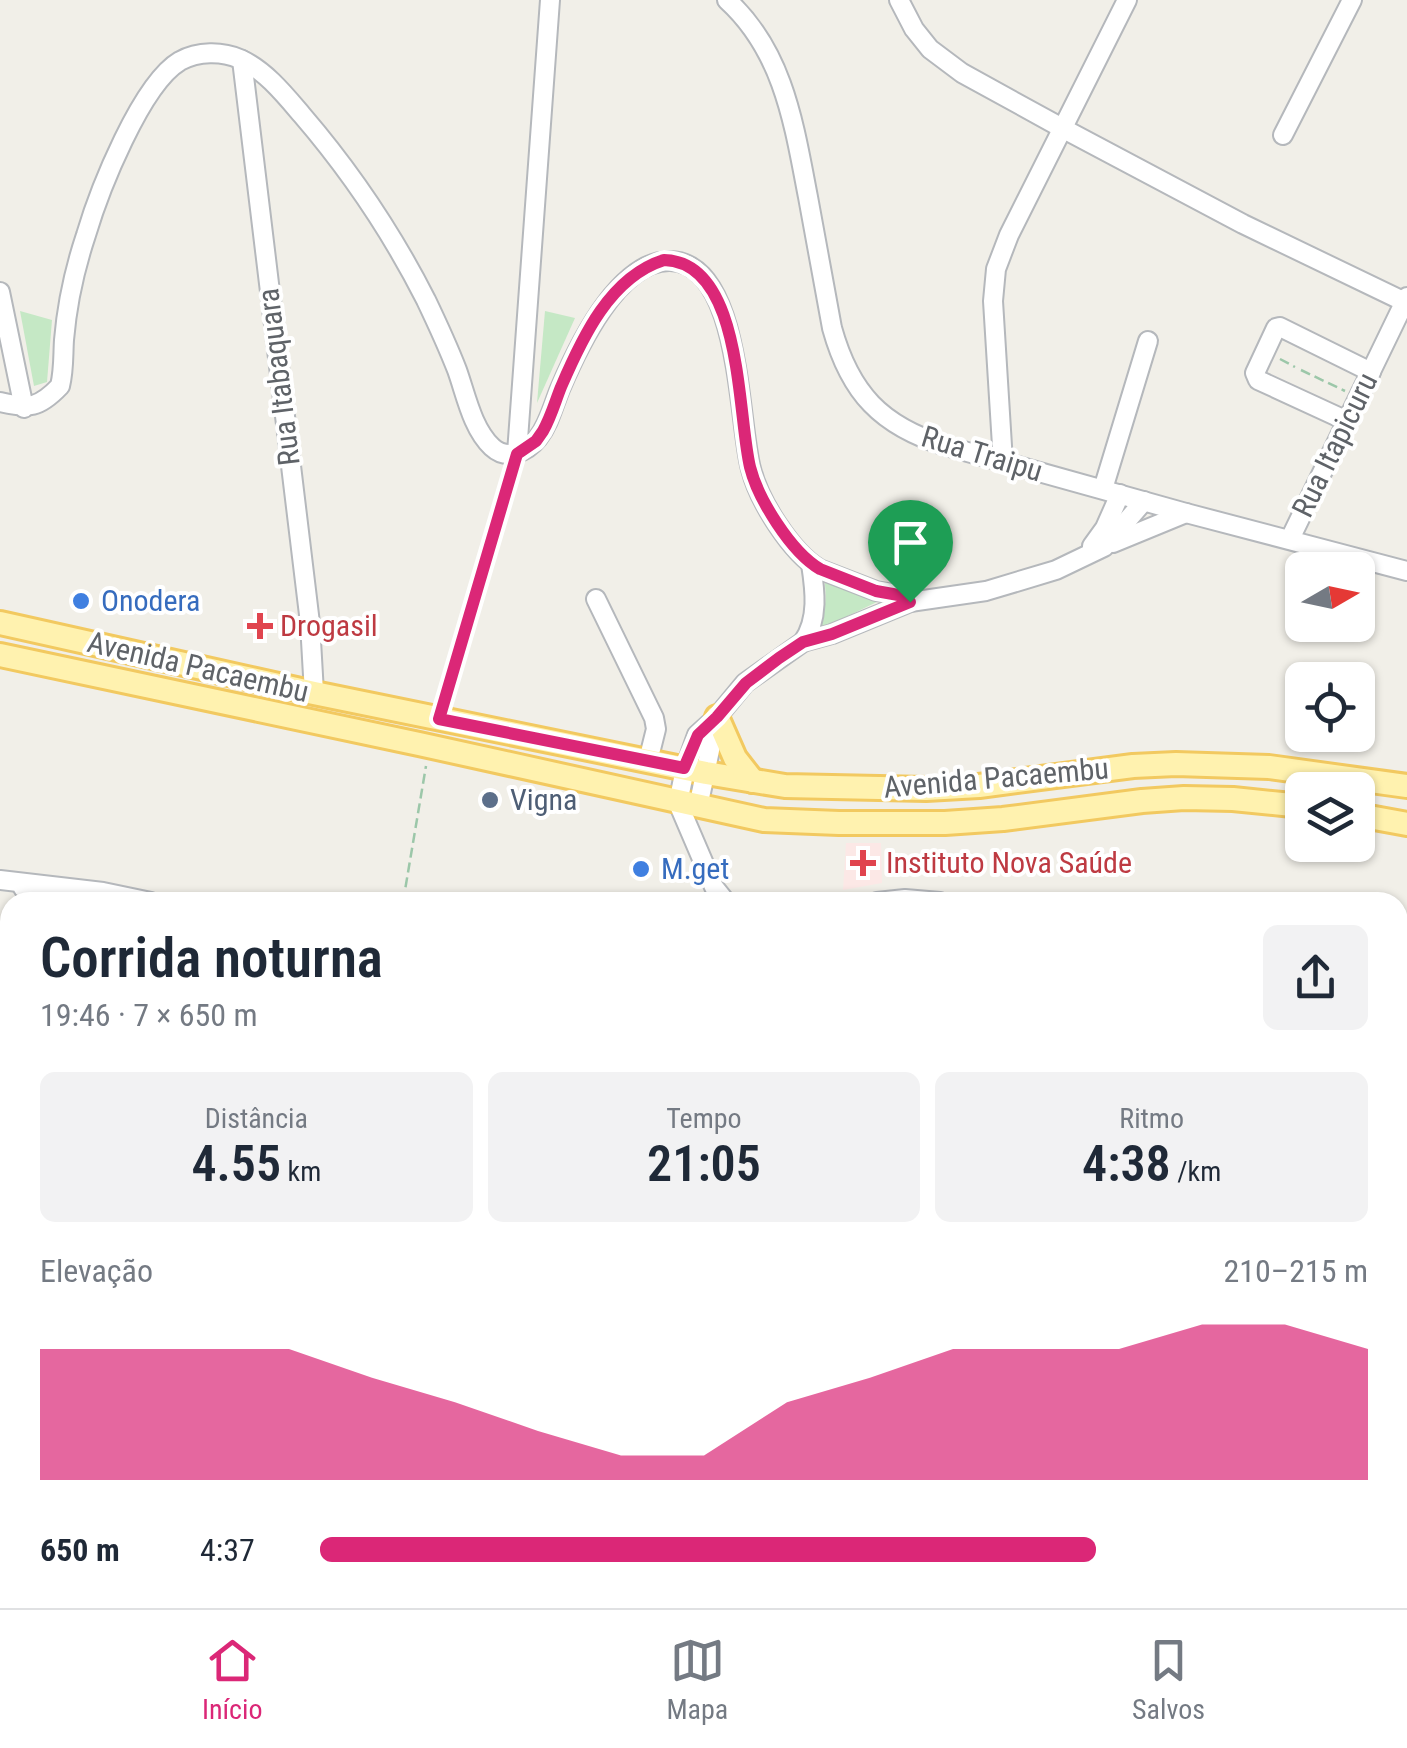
<!DOCTYPE html>
<html lang="pt">
<head>
<meta charset="utf-8">
<style>
  body { margin:0; font-family:"Roboto Condensed",sans-serif; background:#f2f2f3; color:#1f2937; height:100vh; display:flex; flex-direction:column; font-size:38px; white-space:nowrap }
  * { box-sizing:border-box; margin:0 }
  p { font-size:32px; color:#747a83 }
  .icon { flex:none; width:55px; height:55px; fill:none; stroke:currentColor; stroke-width:2; stroke-linecap:round; stroke-linejoin:round }
  .map { position:relative; flex:1; overflow:hidden }
  .details { position:absolute; left:0px; top:892px; width:1408px; height:718px; display:flex; flex-direction:column; background:#fff; border-radius:30px 30px 0 0; box-shadow:0 2px 8px #0004 }
  .details>* { flex:none }
  .needle { width:65px; rotate:81deg }
  .fabs { position:absolute; left:1285px; top:552px; display:grid; gap:20px }
  .fabs a { display:grid; place-items:center; width:90px; height:90px; border-radius:15px; background:#fff; box-shadow:0 2px 8px #0004; font-size:50px }
  .pin { position:absolute; display:grid; place-items:center; width:85px; height:85px; color:#fff; margin:-102px -42px; border-radius:50% 50% 50% 0; rotate:-45deg; box-shadow:0 0 10px #0007 }
  .pin .icon { rotate:45deg }
  .round { display:grid; place-items:center; flex:none; width:105px; height:105px; border-radius:15px; background:#f2f2f3 }
  .headline { display:flex; align-items:center; justify-content:space-between; height:170px; padding:0 40px }
  h1 { font-size:55px; font-weight:600; line-height:75px }
  .metrics { display:grid; grid-template-columns:repeat(3,1fr); gap:15px; height:170px; padding:10px 40px }
  .metrics div { display:grid; align-content:center; border-radius:15px; background:#f2f2f3; text-align:center }
  .metrics b { font-size:50px; font-weight:600 }
  .metrics small { font-size:28px; font-weight:400 }
  .metrics p { font-size:28px }
  .chart { height:280px; padding:20px 40px }
  .chart p { display:flex; justify-content:space-between }
  .chart svg { width:100%; height:180px; margin-top:10px; fill:#db2777; opacity:.7 }
  ul { padding:0 40px; list-style:none; font-size:32px }
  li { display:grid; grid-template-columns:160px 120px 1fr; align-items:center; height:75px }
  li i { height:25px; border-radius:12px; background:#db2777 }
  .tab-bar { display:flex; justify-content:space-around; align-items:center; height:140px; border-top:2px solid #e0e1e3; background:#fff; font-size:28px; color:#747a83 }
  .tab-bar a { display:grid; justify-items:center; gap:5px }
  .tab-bar .current { color:#db2777 }
  .map>svg:first-child { display:block }
  .education { fill:#e1ded6 }
  .medical { fill:#fce8e6 }
  .green { fill:#c5e8c5 }
  .lines { fill:none; stroke-linecap:round; stroke-linejoin:round }
  .minor-casing { stroke:#b5b8bc; stroke-width:22 }
  .major-casing { stroke:#f2c960; stroke-width:28 }
  .path { stroke:#9cc7a9; stroke-width:2.5; stroke-dasharray:10 5; stroke-linecap:butt }
  .minor { stroke:#fff; stroke-width:18 }
  .major { stroke:#fff2af; stroke-width:22 }
  .route-casing { stroke:#fff; stroke-width:20 }
  .route { stroke:#db2777; stroke-width:12 }
  .shop-dot { fill:#3f7fe0; stroke:#fff; stroke-width:4 }
  .health-dot { fill:#e0444e; stroke:#fff; stroke-width:4 }
  .service-dot { fill:#5c6f8a; stroke:#fff; stroke-width:4 }
  .labels { text-anchor:middle; stroke-width:8; stroke-linejoin:round; paint-order:stroke }
  .street-label { font-size:30px; fill:#5f6368; stroke:#fff }
  .shop-label { font-size:30px; fill:#366cbe; stroke:#fff; text-anchor:start }
  .health-label { font-size:30px; fill:#be3a42; stroke:#fff; text-anchor:start }
  .service-label { font-size:30px; fill:#4e5e75; stroke:#fff; text-anchor:start }
</style>
</head>
<body>
<div class="map">
<svg width="1407" height="1608" viewBox="0 0 1407 1608">
  <rect width="100%" height="100%" fill="#f1efe8"/>
  <path class="education" d="M359,1600h216l-4,8h-217z"/>
  <path class="medical" d="M846,843h35l1,40 -39,7z"/>
  <g class="green">
    <path d="M20,311l32,9 -5,62 -13,4z"/>
    <path d="M545,311l30,7 -38,85z"/>
    <path d="M824,578l57,22 -60,29 -2,-2c7,-17 8,-32 5,-49z"/>
  </g>
  <g class="lines">
    <g class="minor-casing">
      <g id="minor">
        <path d="M727,0c57,52 67,125 81,197 8,44 16,87 24,131 18,65 49,98 114,118l240,67 221,58"/>
        <path d="M899,0l15,29 16,20 32,24 100,55 181,96 164,79"/>
        <path d="M242,60l68,563 4,70"/>
        <path d="M1283,135l69,-135"/>
        <path d="M0,292l24,116"/>
        <path d="M0,402c29,7 39,6 60,-16 4,-16 3,-31 4,-46 3,-36 11,-72 22,-105 13,-44 55,-151 94,-174 18,-10 42,-10 60,-2 25,11 45,36 62,56 49,57 90,118 124,185 11,23 22,47 31,70 9,25 15,58 35,77 15,14 35,5 46,-9 11,-14 15,-32 22,-49 17,-40 58,-129 110,-128 71,1 68,161 81,208 8,32 40,83 68,100l57,22 28,5 6,6"/>
        <path d="M1347,421l-89,-41 -3,-7 21,-45 4,-1 91,45"/>
        <path d="M517,453l33,-453"/>
        <path d="M1003,462l-10,-161 3,-32 13,-34 118,-235"/>
        <path d="M1103,489l45,-148"/>
        <path d="M1290,539l117,-242"/>
        <path d="M1113,543l73,-30"/>
        <path d="M1092,546l13,-18 15,-34"/>
        <path d="M596,599l58,119 2,11 -8,32"/>
        <path d="M803,642c16,-23 12,-52 8,-78"/>
        <path d="M698,807l19,-90"/>
        <path d="M0,880l103,12 48,10"/>
        <path d="M23,888l31,14"/>
        <path d="M726,902l-12,-15 -36,-84 7,-34 12,-34 20,-18 28,-34 58,-41 29,-8 78,-32 76,-11 70,-21 48,-23 40,-46"/>
        <path d="M877,902l28,-3 35,3"/>
        <path d="M1398,980l9,-14"/>
        <path d="M0,1017l10,3"/>
        <path d="M1398,1028l9,3"/>
        <path d="M0,1284l10,-7"/>
        <path d="M1398,1364l9,-1"/>
        <path d="M50,1608l4,-8"/>
        <path d="M338,1608l4,-8"/>
        <path d="M590,1608l4,-8"/>
        <path d="M1007,1608l4,-8"/>
        <path d="M1309,1608l3,-8"/>
      </g>
    </g>
    <g class="major-casing">
      <g id="major">
        <path d="M0,623l314,70 392,80 79,13 141,3 53,-3 154,-20 43,-2 93,3 138,19"/>
        <path d="M0,655l419,89 345,76 75,3h106l58,-4 139,-18 42,-3 49,1 69,7"/>
        <path d="M717,717l18,41 18,23"/>
        <path d="M1358,815l49,9"/>
      </g>
    </g>
    <g class="path">
      <path d="M1280,359l15,8"/>
      <path d="M1301,370l44,21"/>
      <path d="M444,701l68,-232"/>
      <path d="M403,902l23,-136"/>
    </g>
    <use href="#minor" class="minor"/>
    <use href="#major" class="major"/>
  </g>
  <g class="lines">
    <g class="route-casing">
      <path id="route" d="M664,260c79,2 73,153 86,207 8,32 41,85 70,102l56,22 28,5 6,6 -78,32 -29,8 -24,16 -33,25 -29,34 -19,18 -14,33 -245,-49 78,-265 19,-13 7,-10c8,-14 12,-29 18,-44 21,-49 49,-110 103,-127z"/>
    </g>
    <use href="#route" class="route"/>
  </g>
  <g class="shop-dot">
    <circle cx="81" cy="601" r="10"/>
    <circle cx="641" cy="869" r="10"/>
  </g>
  <g class="health-dot">
    <path d="M255 611h10v10h10v10h-10v10h-10v-10h-10v-10h10z"/>
    <path d="M858 848h10v10h10v10h-10v10h-10v-10h-10v-10h10z"/>
  </g>
  <circle class="service-dot" cx="490" cy="800" r="10"/>
  <g class="labels">
    <g class="street-label">
      <text transform="translate(279 377) rotate(-97)" y="10">Rua Itabaquara</text>
      <text transform="translate(1335 445) rotate(-64)" y="10">Rua Itapicuru</text>
      <text transform="translate(982 454) rotate(17)" y="10">Rua Traipu</text>
      <text transform="translate(198 667) rotate(13)" y="10">Avenida Pacaembu</text>
      <text transform="translate(996 778) rotate(-5)" y="10">Avenida Pacaembu</text>
    </g>
    <g class="shop-label">
      <text x="101" y="611">Onodera</text>
      <text x="661" y="879">M.get</text>
    </g>
    <g class="health-label">
      <text x="280" y="636">Drogasil</text>
      <text x="886" y="873">Instituto Nova Saúde</text>
    </g>
    <g class="service-label">
      <text x="510" y="810">Vigna</text>
    </g>
  </g>
</svg>
<div class="fabs">
<a><svg class="needle" viewBox="-14 -14 28 28"><path d="M0-13l5 13h-10z" fill="#e53935"/><path d="M0 13l5-13h-10z" fill="#747a83"/></svg></a>
<a><svg class="icon" aria-label="locate" viewBox="0 0 24 24"><circle cx="12" cy="12" r="6"/><path d="M12 2v4M12 18v4M2 12h4M18 12h4"/></svg></a>
<a><svg class="icon" aria-label="layers" viewBox="0 0 24 24"><path d="M12 4l9 5-9 5-9-5zM3 14l9 5 9-5"/></svg></a>
</div>
<div class="pin" style="left:910px;top:602px;background:#1e9e55"><svg class="icon" aria-label="arrive" viewBox="0 0 24 24"><path d="M6 21V4h12l-3 4 3 4H6"/></svg></div>
<section class="details">
<div class="headline"><div><h1>Corrida noturna</h1><p>19:46 · 7 × 650 m</p></div><a class="round"><svg class="icon" aria-label="share" viewBox="0 0 24 24"><path d="M12 15V3M7 8l5-5 5 5M5 13v7h14v-7"/></svg></a></div>
<div class="metrics">
<div><p>Distância</p><b>4.55<small> km</small></b></div>
<div><p>Tempo</p><b>21:05</b></div>
<div><p>Ritmo</p><b>4:38<small> /km</small></b></div>
</div>
<div class="chart"><p><span>Elevação</span>210–215 m</p>
<svg viewBox="0 0 160 44" preserveAspectRatio="none"><path d="M0 44V12L10 12L20 12L30 12L40 19L50 25L60 32L70 38L80 38L90 25L100 19L110 12L120 12L130 12L140 6L150 6L160 12V44z"/></svg>
</div>
<ul>
<li><b>650 m</b>4:37<i style="width:74%"></i></li>
</ul>
</section>
</div>
<nav class="tab-bar">
<a class="current"><svg class="icon" aria-label="home" viewBox="0 0 24 24"><path d="M3 11l9-7 9 7M6 9v11h12V9"/></svg>Início</a>
<a><svg class="icon" aria-label="map" viewBox="0 0 24 24"><path d="M3 6l6-2 6 2 6-2v14l-6 2-6-2-6 2zM9 4v14M15 6v14"/></svg>Mapa</a>
<a><svg class="icon" aria-label="saved" viewBox="0 0 24 24"><path d="M7 4h10v16l-5-4-5 4z"/></svg>Salvos</a>
</nav>
</body>
</html>
